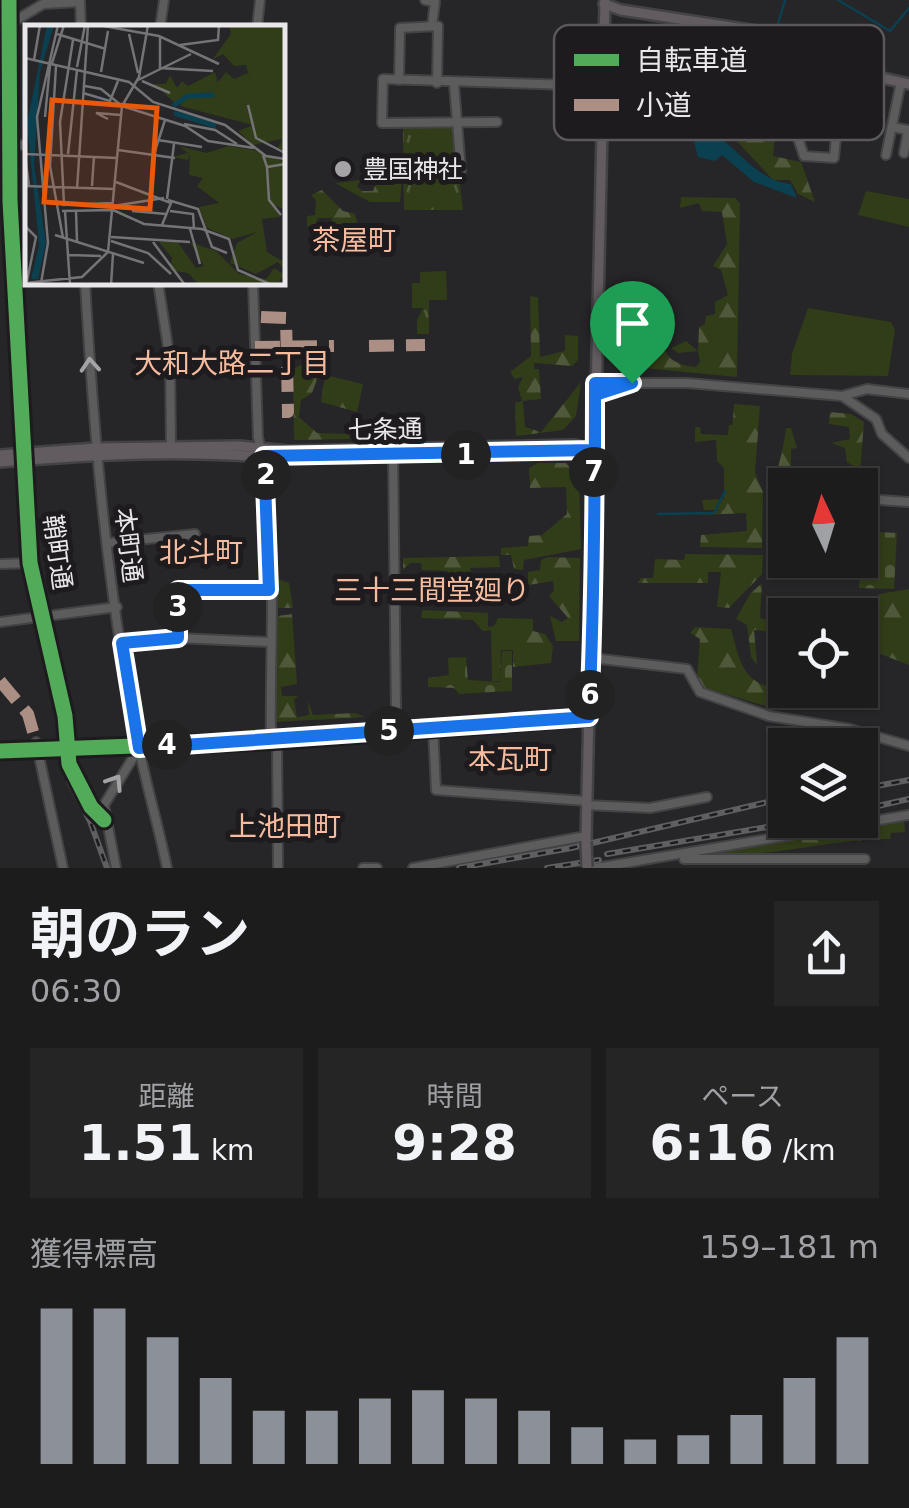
<!DOCTYPE html>
<html lang="ja">
<head>
<meta charset="utf-8">
<style>
  body { margin:0; font-family:"DejaVu Sans","Noto Sans JP",sans-serif; background:#252526; color:#f1f3f6; height:100vh; display:flex; flex-direction:column; font-size:38px; white-space:nowrap }
  * { box-sizing:border-box; margin:0 }
  p { font-size:32px; color:#a0a1a4 }
  .icon { flex:none; width:55px; height:55px; fill:none; stroke:currentColor; stroke-width:2; stroke-linecap:round; stroke-linejoin:round }
  .map { position:relative; height:868px; overflow:hidden }
  .drawer { display:flex; flex-direction:column; background:#1c1c1d; flex:1 }
  .drawer>* { flex:none }
  .needle { width:65px; rotate:356deg }
  .fabs { position:absolute; left:768px; top:468px; display:grid; gap:20px }
  .fabs a { display:grid; place-items:center; width:110px; height:110px; border-radius:0px; background:#1c1c1d; box-shadow:0 2px 8px #0004,0 0 0 2px #3a3a3b; font-size:50px }
  .pin { position:absolute; display:grid; place-items:center; width:85px; height:85px; color:#fff; margin:-102px -42px; border-radius:50% 50% 50% 0; rotate:-45deg; box-shadow:0 0 10px #0007 }
  .pin .icon { rotate:45deg }
  .km { position:absolute; width:50px; height:50px; margin:-25px; border-radius:50%; background:#222; color:#fff; font-size:28px; line-height:50px; text-align:center }
  .round { display:grid; place-items:center; flex:none; width:105px; height:105px; border-radius:0px; background:#252526 }
  .headline { display:flex; align-items:center; justify-content:space-between; height:170px; padding:0 30px }
  h1 { font-size:55px; font-weight:700; line-height:75px }
  .metrics { display:grid; grid-template-columns:repeat(3,1fr); gap:15px; height:170px; padding:10px 30px }
  .metrics div { display:grid; align-content:center; border-radius:0px; background:#252526; text-align:center }
  .metrics b { font-size:50px; font-weight:700 }
  .metrics small { font-size:28px; font-weight:400 }
  .metrics p { font-size:28px }
  .chart { height:280px; padding:20px 30px }
  .chart p { display:flex; justify-content:space-between }
  .chart svg { width:100%; height:180px; margin-top:10px; stroke:#8c9099; stroke-width:6 }
  .map>svg:first-child { display:block }
  .grass { fill:url(#grass-tufts) }
  .forest { fill:url(#forest-firs) }
  .cemetery { fill:url(#cemetery-stones) }
  .garden { fill:#313c19 }
  .water { fill:#0b4050 }
  .lines { fill:none; stroke-linecap:round; stroke-linejoin:round }
  .stream { stroke:#0b4050; stroke-width:2.5 }
  .minor-tunnel { stroke:#434244; stroke-width:8; stroke-dasharray:8 4; stroke-linecap:butt }
  .minor-casing { stroke:#434244; stroke-width:12 }
  .major-casing { stroke:#434244; stroke-width:14 }
  .minor { stroke:#5d5c5d; stroke-width:8 }
  .major { stroke:#625c60; stroke-width:9 }
  .rail-casing { stroke:#5f5e60; stroke-width:6 }
  .rail { stroke:#1e1b1f; stroke-width:2.5; stroke-dasharray:8; stroke-linecap:butt }
  .major-bridge-casing { stroke:#434244; stroke-width:14; stroke-linecap:butt }
  .major-bridge { stroke:#625c60; stroke-width:9 }
  .quiet { stroke:#ac8f84; stroke-width:12; stroke-dasharray:25 12; stroke-linecap:butt }
  .cycleway-casing { stroke:#1e1b1f; stroke-width:21 }
  .cycleway { stroke:#51ab58; stroke-width:15 }
  .oneway { stroke:#a3a2a4 }
  .route-casing { stroke:#fff; stroke-width:20 }
  .route { stroke:#1a73e8; stroke-width:12 }
  .poi-dot { fill:#a5a3a6; stroke:#1e1b1f; stroke-width:4 }
  .labels { text-anchor:middle; stroke-width:10; stroke-linejoin:round; paint-order:stroke }
  .poi-label { font-size:25px; fill:#e9e7ea; stroke:#1e1b1f; text-anchor:start }
  .street-label { font-size:25px; fill:#e9e7ea; stroke:#1e1b1f }
  .neighbourhood-label { font-size:28px; fill:#f7bc9d; stroke:#1e1b1f }
  .inset-river { fill:none; stroke:#0b4050; stroke-width:5 }
  .inset-road { fill:none; stroke:#747375; stroke-width:2.5 }
  .view { fill:#e8590c; fill-opacity:0.15; stroke:#e8590c; stroke-width:5 }
  .inset-edge { fill:none; stroke:#e9e7ea; stroke-width:5 }
  .key { fill:#1e1b1f; stroke:#5b585c; stroke-width:2.5 }
  .key-label { font-size:28px; fill:#e9e7ea }
</style>
</head>
<body>
<div class="map">
<svg width="909" height="868" viewBox="0 0 909 868">
  <defs>
    <pattern id="grass-tufts" width="24" height="20" patternUnits="userSpaceOnUse" patternTransform="scale(2.5)"><rect width="24" height="20" fill="#313c19"/><path d="M3 7l-1-3M5 7V3M7 7l1-3M15 17l-1-3M17 17v-4M19 17l1-3" fill="none" stroke="#4f583b"/></pattern>
    <pattern id="forest-firs" width="22" height="20" patternUnits="userSpaceOnUse" patternTransform="scale(2.5)"><rect width="22" height="20" fill="#313c19"/><path d="M5 1l3.5 6h-7zM16 11l3.5 6h-7z" fill="#4f583b"/></pattern>
    <pattern id="cemetery-stones" width="16" height="16" patternUnits="userSpaceOnUse" patternTransform="scale(2.5)"><rect width="16" height="16" fill="#313c19"/><path d="M2 7V4a2 2 0 0 1 4 0v3zM10 15v-3a2 2 0 0 1 4 0v3z" fill="#4f583b"/></pattern>
  </defs>
  <rect width="100%" height="100%" fill="#262527"/>
  <g class="grass">
    <path d="M403,127h50l10,83h-59z"/>
    <path d="M446,271l1,29h-18v34h-12v-14l6,-12h-11v-25h8v-11z"/>
  </g>
  <g class="forest">
    <path d="M674,103c36,9 62,35 101,33l-2,20 28,6 14,40 -17,-8 -8,-14h-17l-39,-42 -63,-30z"/>
    <path d="M393,171l9,6 -2,25h-30l-35,-19 26,-3 -4,6 5,5h11l7,-17z"/>
    <path d="M322,190l21,21 12,3 3,12 14,9 -42,-1 2,-16h-14l-3,8h-8v-10l8,-1 1,-15 -5,-5z"/>
    <path d="M681,197l54,1 5,5 -3,174 -113,-11 6,-5 -1,-14 4,-1 33,5c3,11 19,15 30,16l4,-5 -2,-11 -20,2 -7,-5 15,-7 12,10 1,-24 6,-3 1,-8 9,-2v-12l13,-7 -7,-25 -8,-4 14,-22 -5,-32 -20,-1 -3,-8 -19,5z"/>
    <path d="M530,296l8,1 2,60 25,-6v-16l13,1v24l-6,6 -38,-3v6h5l2,30 -18,2 2,26 16,5 40,-50 -5,34 -13,14 -47,6 -1,-33 7,-2 -4,-14 5,-10 -8,2 -5,-7 21,-16z"/>
    <path d="M304,363h13l3,8 -8,22 -11,7 -2,17 18,16 32,1 1,5 -56,1 -1,-71z"/>
    <path d="M325,375l38,9 -6,28 -36,-10z"/>
    <path d="M734,404l26,2 -5,67 8,19 -1,56 -62,-1 1,-12 46,-4 -1,-18 -44,2 19,-5 6,-13z"/>
    <path d="M830,412l21,2 13,8 -5,63h-11l6,-5 -1,-14 -6,-4 -2,-14 -14,-5 19,-4 -1,-12 -20,-3z"/>
    <path d="M786,428h5l6,20 -6,1v36h-6v45l-13,6c-9,-35 11,-74 14,-108z"/>
    <path d="M538,463h28l13,16 2,70 -57,11 -1,10 -9,-1 -3,-14h-10v-7l27,-2 1,-10 13,-1 25,-21 -1,-27 -36,1 -1,-20z"/>
    <path d="M685,554l78,1 -1,19 -33,34 -12,-1 4,-35h-13v11h-71l4,-5h12l2,-19 29,1z"/>
    <path d="M499,556l1,11 -30,1 1,6 9,2v7l8,1 2,21 -58,-2v-7l-15,-6 -2,10 -11,-4 -1,-13 5,-4h41l-1,-8 -26,-1 -1,-7h-11l-7,7v-12z"/>
    <path d="M548,557l32,1 -1,83h-23l-6,-25 12,6 6,-4 -19,-22 5,-5 -1,-10 -25,4v-13l12,-2 1,-10z"/>
    <path d="M278,579l11,4 4,25h-15v8l14,-2 5,70 -16,3 1,9h16l-4,4 3,17 12,-2 -1,-14 5,14 42,-2 10,4 -90,5z"/>
    <path d="M762,583l-2,35 25,6v9l-31,-3 3,35 -6,-8 -4,-32 -11,-6 14,-25z"/>
    <path d="M909,589v76l-39,-15 -3,-38 12,-18z"/>
    <path d="M422,610l66,3v14l6,-1 4,-8 35,1v12l12,3 8,12 -2,17 -38,4v-17h-12l-1,31h-8l-1,-51 -8,1 -10,-11 -52,-2z"/>
    <path d="M695,627l36,2c8,28 10,52 42,59l-3,16 6,5 -71,-21 -8,-10 3,-39 -10,-6z"/>
    <path d="M904,818l1,14 -14,1 -1,6c-61,-1 -122,21 -180,14z"/>
  </g>
  <g class="cemetery">
    <path d="M861,531l36,2 -3,56 -35,-1z"/>
    <path d="M502,651h10v40l-53,3 -5,-6 -26,-1v-9l21,-3 -1,-17 18,-1 2,23 32,2z"/>
  </g>
  <g class="garden">
    <path d="M866,191l43,8v28l-51,-12z"/>
    <path d="M808,308l83,14 4,8 -7,46 -98,-1 2,-21z"/>
    <path d="M748,424l-13,65 -11,21h-20l-2,-10 22,-1v-31l-7,-7 -1,-21 -21,2v-15h5l1,7 27,1 1,-10z"/>
  </g>
  <path class="water" d="M675,120c51,0 71,61 116,64l6,14 -43,-16 -32,-27 -7,6 -17,-4 -6,-23h-15l-4,-4z"/>
  <g class="lines">
    <g class="stream">
      <path d="M838,0l52,31 19,-23"/>
      <path d="M778,24l7,-24"/>
      <path d="M631,321l20,-5"/>
      <path d="M609,322l17,-1"/>
      <path d="M658,514l56,-1 11,-22"/>
    </g>
    <path class="minor-tunnel" d="M396,726v-15"/>
    <g class="minor-casing">
      <g id="minor">
        <path d="M9,0l1,201 20,362 35,153 4,48 22,43 13,13"/>
        <path d="M80,0l1,28"/>
        <path d="M425,0l10,2 -3,24"/>
        <path d="M0,22l18,-3 25,-15 37,-2"/>
        <path d="M160,28l4,-28"/>
        <path d="M257,28l3,-28"/>
        <path d="M797,44v91l7,21 30,2 3,-32"/>
        <path d="M831,67l5,-36"/>
        <path d="M872,75l4,-22"/>
        <path d="M399,80l1,-52 38,-2 -1,57"/>
        <path d="M454,84l7,87"/>
        <path d="M497,122l-115,1 1,-44 219,7"/>
        <path d="M797,122l51,5"/>
        <path d="M829,125l7,-57"/>
        <path d="M892,127l16,3 -4,23"/>
        <path d="M0,145h28"/>
        <path d="M886,155l15,-73"/>
        <path d="M85,282c9,156 22,313 54,466 8,40 20,80 28,120"/>
        <path d="M158,282l12,78 1,87"/>
        <path d="M253,282l5,155c22,85 11,213 13,303"/>
        <path d="M595,383h92l155,13 34,23 6,15 27,24"/>
        <path d="M595,395l28,-9"/>
        <path d="M842,396l25,-7 42,5"/>
        <path d="M393,450l3,261"/>
        <path d="M880,500l29,2"/>
        <path d="M108,543l87,-9"/>
        <path d="M0,564l30,-1"/>
        <path d="M0,622l117,-15"/>
        <path d="M178,638v-48h91"/>
        <path d="M121,643l57,-5 91,4"/>
        <path d="M592,658l95,11 13,23 69,24 81,13 59,17"/>
        <path d="M433,727l3,63 150,11"/>
        <path d="M277,739l1,129"/>
        <path d="M36,742l27,126"/>
        <path d="M0,751l268,-10 321,-24"/>
        <path d="M586,805l64,3 57,-11"/>
        <path d="M684,859h181"/>
        <path d="M116,868l-12,-63 35,-57"/>
        <path d="M363,868h14"/>
        <path d="M413,868l173,-32"/>
        <path d="M596,868l313,-53"/>
      </g>
    </g>
    <g class="major-casing">
      <g id="major">
        <path d="M604,4l17,6 156,24 43,30 89,20"/>
        <path d="M0,455l96,-7 144,-2 48,5 287,-6 20,5"/>
        <path d="M0,462c94,-7 189,-13 283,-3l304,-7"/>
        <path d="M586,841l19,-841"/>
      </g>
    </g>
    <use href="#minor" class="minor"/>
    <use href="#major" class="major"/>
    <g class="rail-casing">
      <g id="rail">
        <path d="M69,781l21,40 17,47"/>
        <path d="M860,789l49,-9"/>
        <path d="M860,810l49,-11"/>
        <path d="M607,854l202,-34"/>
        <path d="M459,868l112,-20 214,-50"/>
        <path d="M547,868l52,-8"/>
      </g>
    </g>
    <use href="#rail" class="rail"/>
    <g class="major-bridge-casing">
      <path id="major-bridge" d="M586,841l1,26"/>
    </g>
    <use href="#major-bridge" class="major-bridge"/>
    <g class="quiet">
      <path d="M261,317l25,1 2,94h-6"/>
      <path d="M369,346l56,-1"/>
      <path d="M255,347l79,-1"/>
      <path d="M0,681l28,33 8,28"/>
    </g>
    <g class="cycleway-casing">
      <g id="cycleway">
        <path d="M9,0l1,201 20,362 35,153 4,48 22,43 13,13"/>
        <path d="M0,751l268,-10 321,-24"/>
      </g>
    </g>
    <use href="#cycleway" class="cycleway"/>
  </g>
  <defs><path id="oneway-chevron" d="M-2-3.5L2.5 0L-2 3.5" fill="none" stroke-width="1.6" stroke-linecap="round" stroke-linejoin="round" transform="scale(2.5)"/></defs>
  <g class="oneway">
    <use href="#oneway-chevron" transform="translate(90 365) rotate(-94)"/>
    <use href="#oneway-chevron" transform="translate(115 782) rotate(-57)"/>
  </g>
  <g class="lines">
    <g class="route-casing">
      <path id="route" d="M632,383l-37,12v55l-331,6 5,134h-91v48l-56,5 17,105 450,-31c5,-111 6,-222 6,-334h37"/>
    </g>
    <use href="#route" class="route"/>
  </g>
  <circle class="poi-dot" cx="343" cy="169" r="10"/>
  <g class="labels">
    <g class="poi-label">
      <text x="363" y="178">豊国神社</text>
    </g>
    <g class="street-label">
      <text transform="translate(385 429) rotate(-1)" y="9">七条通</text>
      <text transform="translate(129 545) rotate(83)" y="9">本町通</text>
      <text transform="translate(58 552) rotate(82)" y="9">鞘町通</text>
    </g>
    <g class="neighbourhood-label">
      <text x="354" y="250">茶屋町</text>
      <text x="232" y="373">大和大路二丁目</text>
      <text x="201" y="562">北斗町</text>
      <text x="432" y="600">三十三間堂廻り</text>
      <text x="510" y="769">本瓦町</text>
      <text x="285" y="836">上池田町</text>
    </g>
  </g>
  <g transform="translate(25 25)">
    <rect width="260" height="260" fill="#262527"/>
    <path d="M204,0h56v127l-7,-4 4,-9 -29,6 -15,-14 15,-6 -73,-19 8,-11 30,-5 -3,-18 3,10 8,-10 8,7 14,-6 2,7 -4,-15 -12,1 -11,-12 -11,6 19,-26zM154,121l28,7 21,-7 26,4 31,12v48l-11,-5 6,12 -18,2 5,33 17,10v7l-6,-7 -22,12 -26,-11 7,-20 20,-11 -24,7 -26,-11 -8,-21 20,-4 -22,-17 6,-8 -14,-3 1,-21 -2,6 -16,-3 16,-4zM152,216l19,27 8,-2 -14,-24 26,9 23,23 27,5 8,-11 11,7 -6,6 6,4h-86l-11,-12 -18,-3 2,-12 -13,-16z" fill="#313c19"/>
    <path d="M190,47l3,18 -30,5 -11,10 -23,-21h12l4,-9 7,13 5,-7 6,5z" fill="#313c19"/>
    <path d="M22,0h7l-14,47 -6,93 12,78 -8,36h-7l8,-34 -12,-122z" fill="#0b4050"/>
    <path class="inset-river" d="M148,81l15,-10 26,-1M149,88l42,13"/>
    <path class="inset-road" d="M73,0l61,11 60,28M32,9l49,15M104,9l9,39M135,12v31l53,3M155,20l38,-5 1,-15M0,33l104,24 24,20 72,23 41,31 19,3M9,35l6,-35M27,38l12,-38M31,41l-6,100 13,72M52,42l8,-42M76,47l7,-41M111,56l55,-27M117,56l28,12M60,61l16,3 21,17M58,68l27,8 8,-20M223,80l8,33 29,15M97,81l63,20 23,15 46,7M20,92l5,-52M83,94l-12,-6 25,2M159,99l31,6 22,14M133,115l44,7M93,125l57,8M0,129l92,4M43,129l9,-84M129,129l11,-34M0,130l4,31M238,130l4,12 18,-3M242,142l2,33 12,15M91,157l55,21 -9,22M0,161l89,3M67,161l2,-30M52,164l11,-164M142,174l7,-55M143,175l30,9 14,38 15,6M37,180l51,-2M39,180l-4,-83 13,-82M88,181l51,-8M88,185l31,14 58,5 27,10 9,31 34,15M37,186l51,-1M40,186l5,74M51,186l1,30M107,186l34,3M145,186l23,3 1,15M0,201l11,11 -9,44M165,204l10,35M30,210l89,28M86,212l79,5M86,216l37,12 23,21M128,217l32,43M44,230l32,1M0,258l57,-6 26,-25 14,-146 17,-29 9,-52M16,258l7,-40 -11,-126 21,-92M86,260l2,-31"/>
    <path class="view" d="M27,75l105,8 -7,101 -106,-7z"/>
    <rect width="260" height="260" class="inset-edge"/>
  </g>
  <rect x="554" y="25" width="330" height="115" rx="15" class="key"/>
  <rect x="574" y="54" width="45" height="12" fill="#51ab58"/>
  <rect x="574" y="99" width="45" height="12" fill="#ac8f84"/>
  <g class="key-label">
    <text x="636" y="70">自転車道</text>
    <text x="636" y="115">小道</text>
  </g>
</svg>
<div class="fabs">
<a><svg class="needle" viewBox="-14 -14 28 28"><path d="M0-13l5 13h-10z" fill="#e53935"/><path d="M0 13l5-13h-10z" fill="#a0a1a4"/></svg></a>
<a><svg class="icon" aria-label="locate" viewBox="0 0 24 24"><circle cx="12" cy="12" r="6"/><path d="M12 2v4M12 18v4M2 12h4M18 12h4"/></svg></a>
<a><svg class="icon" aria-label="layers" viewBox="0 0 24 24"><path d="M12 4l9 5-9 5-9-5zM3 14l9 5 9-5"/></svg></a>
</div>
<div class="pin" style="left:632px;top:383px;background:#1e9e55"><svg class="icon" aria-label="arrive" viewBox="0 0 24 24"><path d="M6 21V4h12l-3 4 3 4H6"/></svg></div>
<b class="km" style="left:466px;top:455px">1</b>
<b class="km" style="left:266px;top:475px">2</b>
<b class="km" style="left:178px;top:607px">3</b>
<b class="km" style="left:167px;top:745px">4</b>
<b class="km" style="left:389px;top:731px">5</b>
<b class="km" style="left:590px;top:695px">6</b>
<b class="km" style="left:594px;top:472px">7</b>
</div>
<section class="drawer">
<div class="headline"><div><h1>朝のラン</h1><p>06:30</p></div><a class="round"><svg class="icon" aria-label="share" viewBox="0 0 24 24"><path d="M12 15V3M7 8l5-5 5 5M5 13v7h14v-7"/></svg></a></div>
<div class="metrics">
<div><p>距離</p><b>1.51<small> km</small></b></div>
<div><p>時間</p><b>9:28</b></div>
<div><p>ペース</p><b>6:16<small> /km</small></b></div>
</div>
<div class="chart"><p><span>獲得標高</span>159–181 m</p>
<svg viewBox="0 0 160 44" preserveAspectRatio="none"><path d="M5 44V6M15 44V6M25 44V13M35 44V23M45 44V31M55 44V31M65 44V28M75 44V26M85 44V28M95 44V31M105 44V35M115 44V38M125 44V37M135 44V32M145 44V23M155 44V13"/></svg>
</div>
</section>
</body>
</html>
